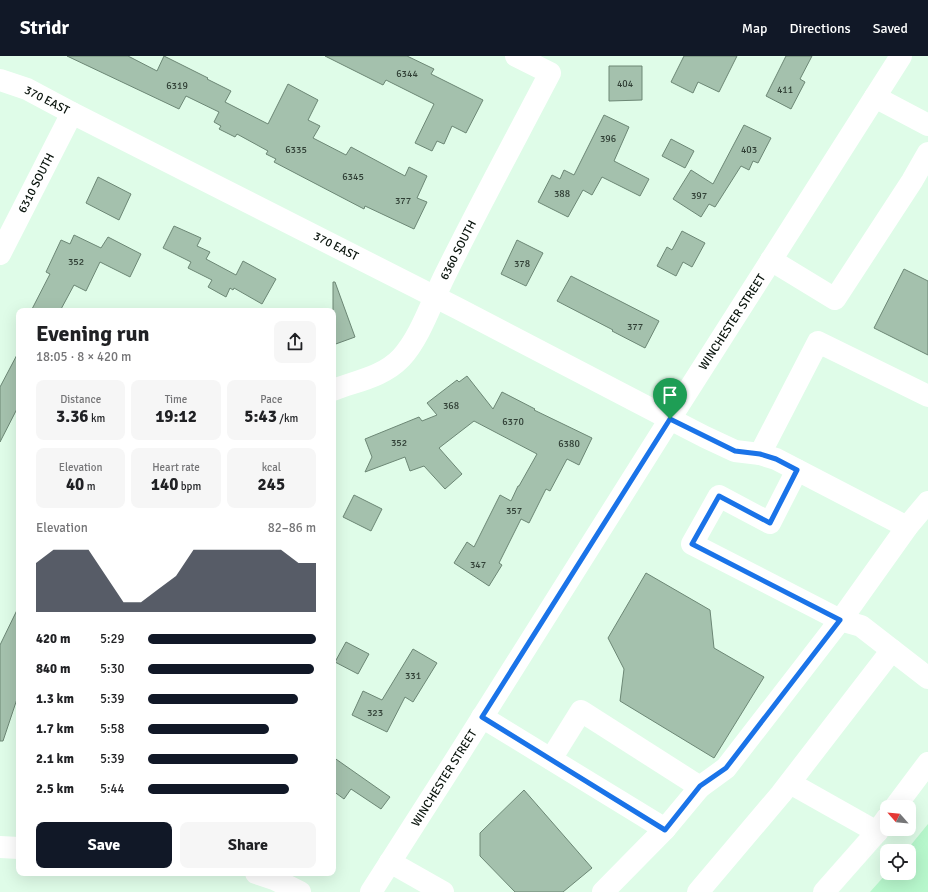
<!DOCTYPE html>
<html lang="en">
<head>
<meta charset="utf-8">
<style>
  body { margin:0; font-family:Signika,sans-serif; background:#f6f6f6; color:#202124; height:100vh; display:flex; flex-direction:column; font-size:15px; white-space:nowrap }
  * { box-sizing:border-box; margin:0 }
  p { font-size:13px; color:#757577 }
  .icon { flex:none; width:22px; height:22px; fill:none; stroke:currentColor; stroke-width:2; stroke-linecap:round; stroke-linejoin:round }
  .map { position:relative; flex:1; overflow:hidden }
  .drawer { position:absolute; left:16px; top:252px; width:320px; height:568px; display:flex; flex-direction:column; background:#fff; border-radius:8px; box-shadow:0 4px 16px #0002 }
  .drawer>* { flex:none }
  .needle { width:26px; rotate:297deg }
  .tools { position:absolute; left:880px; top:744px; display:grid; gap:8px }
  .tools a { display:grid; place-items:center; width:36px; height:36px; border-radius:8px; background:#fff; box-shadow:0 4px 16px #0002; font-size:20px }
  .pin { position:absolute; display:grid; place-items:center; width:34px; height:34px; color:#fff; margin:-41px -17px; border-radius:50% 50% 50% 0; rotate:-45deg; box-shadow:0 0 4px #0007 }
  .pin .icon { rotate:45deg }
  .round { display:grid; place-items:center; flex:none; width:42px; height:42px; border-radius:8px; background:#f6f6f6 }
  .head { display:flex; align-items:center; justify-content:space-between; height:68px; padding:0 20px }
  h1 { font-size:22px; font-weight:800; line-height:30px }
  .figures { display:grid; grid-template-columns:repeat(3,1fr); gap:6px; height:68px; padding:4px 20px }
  .figures div { display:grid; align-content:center; border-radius:8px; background:#f6f6f6; text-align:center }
  .figures b { font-size:17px; font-weight:800 }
  .figures small { font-size:11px; font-weight:400 }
  .figures p { font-size:11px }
  .chart { height:112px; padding:8px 20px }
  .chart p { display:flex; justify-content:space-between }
  .chart svg { width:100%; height:72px; margin-top:4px; fill:#111827; opacity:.7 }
  .button { display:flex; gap:8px; margin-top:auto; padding:8px 20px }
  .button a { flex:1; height:46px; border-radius:8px; background:#111827; color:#fff; font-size:16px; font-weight:800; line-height:46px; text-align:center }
  .button a+a { background:#f6f6f6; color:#202124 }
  ul { padding:0 20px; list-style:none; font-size:13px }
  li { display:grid; grid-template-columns:64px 48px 1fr; align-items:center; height:30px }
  li i { height:10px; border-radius:5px; background:#111827 }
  header { display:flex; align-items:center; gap:24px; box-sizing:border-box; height:56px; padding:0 20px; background:#111827; color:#fff }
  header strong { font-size:19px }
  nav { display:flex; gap:22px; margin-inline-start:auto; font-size:14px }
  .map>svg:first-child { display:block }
  .green { fill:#b7f7cc }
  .building { fill:#a4c1ad; stroke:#6c8775 }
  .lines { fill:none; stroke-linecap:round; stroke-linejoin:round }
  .minor { stroke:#fff; stroke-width:22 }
  .major { stroke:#fff; stroke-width:22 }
  .route-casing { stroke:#fff; stroke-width:8 }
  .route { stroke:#1a73e8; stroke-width:5 }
  .labels { text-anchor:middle; stroke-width:3; stroke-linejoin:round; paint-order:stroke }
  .number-label { font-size:10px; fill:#303f35 }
  .street-label { font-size:12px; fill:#0a140d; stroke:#fff }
</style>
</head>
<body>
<header>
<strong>Stridr</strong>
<nav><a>Map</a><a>Directions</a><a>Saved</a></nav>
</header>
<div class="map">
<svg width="928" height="836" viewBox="0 0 928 836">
  <rect width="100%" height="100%" fill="#dffce8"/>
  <path class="green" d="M928,768v68h-58l17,-19h22v-22h-3z"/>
  <g class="building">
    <path d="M67,0h61l29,15 7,-15 44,22 -1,1 24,12 -6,11 43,22 20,-40 30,16 -10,20 12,6 -7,12 33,17 5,-8 54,29 4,-9 18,9 -10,22 10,4 -13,27 -49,-23 -1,3 -90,-47 2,-3 -10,-5 2,-3 -31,-17 -2,3 -16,-8 2,-3 -7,-4 5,-10 -33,-16 -7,13z"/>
    <path d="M325,0h82l27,13 -3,5 52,26 -17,33 -14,-7 -8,18 -7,-3 -5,10 -17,-8 19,-39 -48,-24 -3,5z"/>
    <path d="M684,0h53l-18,36 -21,-10 -5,11 -22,-11z"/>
    <path d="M786,0h26l-12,23 5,3 -14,27 -25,-13z"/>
    <path d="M609,10h33v34l-33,1z"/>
    <path d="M604,59l25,12 -15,34 35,18 -9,17 -38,-19 -10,18 -9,-5 -15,27 -30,-15 14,-27 8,4 4,-9 10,5z"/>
    <path d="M744,69l27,13 -13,25 -5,-2 -4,9 -8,-4 -26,41 -6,-3 -8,13 -28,-18 18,-29 22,14z"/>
    <path d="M671,83l23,12 -9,17 -23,-12z"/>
    <path d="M98,121l33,17 -12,26 -33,-17z"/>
    <path d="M174,170l27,12 -4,8 13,6 -4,7 30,16 7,-14 33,18 -14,25 -28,-16 -1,2 -3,-2 -4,9 -18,-10 4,-7 -24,-12 3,-6 -28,-14z"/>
    <path d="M682,175l23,12 -13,24 -9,-5 -7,14 -19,-10 10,-19 5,3z"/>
    <path d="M74,179l27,13 7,-11 33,17 -11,23 -30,-15 -14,29 -12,-6 -14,26h-29l19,-37 -4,-2 15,-32 9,4z"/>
    <path d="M517,184l26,13 -17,33 -25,-12z"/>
    <path d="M904,213l24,12v74l-54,-27z"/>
    <path d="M571,220l88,45 -14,27 -33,-17 1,-1 -56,-29z"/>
    <path d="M333,226h2l20,55 -22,8z"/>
    <path d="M19,295v54l-19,37v-55z"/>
    <path d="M467,320l26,33 9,-17 33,17 -1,1 58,28 -13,27 -12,-6 -17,32 -4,-2 -17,34 -8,-4 -22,44 3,2 -13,21 -35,-23 13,-21 7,5 26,-52 11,6 7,-15h1l18,-32 -63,-33 -35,27 23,26 -17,15 -21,-23 -14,5 -5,-14 -40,15 7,-15 -7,-18 54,-22 3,4 15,-6 -10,-12 30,-23 2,2z"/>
    <path d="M354,439l28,14 -11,22 -28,-14z"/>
    <path d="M646,517l64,37 4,38 50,29 -50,81 -94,-57 4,-32 -16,-31z"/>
    <path d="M19,550v87l-16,48h-3v-96z"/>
    <path d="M346,586l23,12 -11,20 -23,-12z"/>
    <path d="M413,593l24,14 -24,39 -8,-5 -18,35 -35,-17 11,-24 19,9z"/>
    <path d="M333,701l57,40 -9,12 -30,-20 -7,10 -11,-8z"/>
    <path d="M524,734l68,78 -29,24h-48l-35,-36v-23z"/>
  </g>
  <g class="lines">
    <g class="minor">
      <path d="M0,24l27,9 45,24 387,196 211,110 35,18 30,14 25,3 16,5 131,68 21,-25"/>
      <path d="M875,41l53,28"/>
      <path d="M0,198l72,-141"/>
      <path d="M771,204l64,39 77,-118 16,-28"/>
      <path d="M333,334c23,-9 50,-13 68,-32 19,-20 31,-57 44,-83 33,-67 70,-135 105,-202l-34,-17"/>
      <path d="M760,398l58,-112 110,54"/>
      <path d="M797,414l-27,53 -51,-27 -27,48 148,76 21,6 67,52"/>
      <path d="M482,661l183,112"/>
      <path d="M551,703l30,-48 119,76"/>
      <path d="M790,727l87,49"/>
      <path d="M895,751l33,-44"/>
      <path d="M0,791l19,1"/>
      <path d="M390,806l53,30"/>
      <path d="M256,817l18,6 26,13"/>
      <path d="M603,836l62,-63 35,-42 26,-19 119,-154 62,-87"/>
      <path d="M698,836l83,-98 111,-144"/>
      <path d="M824,836l53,-60 10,-14"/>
    </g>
    <path class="major" d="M371,836l85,-133 214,-340 231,-363"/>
  </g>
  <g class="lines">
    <g class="route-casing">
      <path id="route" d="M670,363l65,32 25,3 16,5 21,11 -27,53 -51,-27 -27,48 148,76 -114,148 -26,18 -35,44 -183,-113z"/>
    </g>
    <use href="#route" class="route"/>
  </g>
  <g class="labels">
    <g class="number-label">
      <text x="407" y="21">6344</text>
      <text x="625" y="31">404</text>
      <text x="177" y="33">6319</text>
      <text x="785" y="37">411</text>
      <text x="608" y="86">396</text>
      <text x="296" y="97">6335</text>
      <text x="749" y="97">403</text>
      <text x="353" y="124">6345</text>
      <text x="562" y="141">388</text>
      <text x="699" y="143">397</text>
      <text x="403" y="148">377</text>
      <text x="76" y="209">352</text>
      <text x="522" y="211">378</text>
      <text x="635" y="274">377</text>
      <text x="451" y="353">368</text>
      <text x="513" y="369">6370</text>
      <text x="399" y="390">352</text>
      <text x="569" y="391">6380</text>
      <text x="514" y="458">357</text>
      <text x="478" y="512">347</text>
      <text x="413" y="623">331</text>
      <text x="375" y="660">323</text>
    </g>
    <g class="street-label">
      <text transform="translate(47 44) rotate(27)" y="4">370 EAST</text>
      <text transform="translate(36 127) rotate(-63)" y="4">6310 SOUTH</text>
      <text transform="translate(336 190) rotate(27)" y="4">370 EAST</text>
      <text transform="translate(458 194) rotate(-63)" y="4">6360 SOUTH</text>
      <text transform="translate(732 266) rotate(-57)" y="4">WINCHESTER STREET</text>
      <text transform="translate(444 722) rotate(-58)" y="4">WINCHESTER STREET</text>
    </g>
  </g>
</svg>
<div class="tools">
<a><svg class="needle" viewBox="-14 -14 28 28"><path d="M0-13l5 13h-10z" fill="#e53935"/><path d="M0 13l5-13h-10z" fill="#757577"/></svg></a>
<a><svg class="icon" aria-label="locate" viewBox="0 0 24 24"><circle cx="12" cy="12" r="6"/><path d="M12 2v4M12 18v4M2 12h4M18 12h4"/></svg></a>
</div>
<div class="pin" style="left:670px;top:363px;background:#1e9e55"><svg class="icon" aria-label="arrive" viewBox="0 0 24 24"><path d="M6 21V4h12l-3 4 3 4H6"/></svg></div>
<section class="drawer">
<div class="head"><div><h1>Evening run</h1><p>18:05 · 8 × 420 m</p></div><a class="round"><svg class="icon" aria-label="share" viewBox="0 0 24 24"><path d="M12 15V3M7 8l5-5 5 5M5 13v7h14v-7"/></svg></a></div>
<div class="figures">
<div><p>Distance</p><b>3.36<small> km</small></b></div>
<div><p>Time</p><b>19:12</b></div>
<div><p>Pace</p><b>5:43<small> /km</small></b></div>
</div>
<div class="figures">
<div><p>Elevation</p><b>40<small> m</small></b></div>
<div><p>Heart rate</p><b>140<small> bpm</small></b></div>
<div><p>kcal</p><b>245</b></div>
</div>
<div class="chart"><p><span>Elevation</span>82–86 m</p>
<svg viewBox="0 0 160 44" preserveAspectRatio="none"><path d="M0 44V14L10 6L20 6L30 6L40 22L50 38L60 38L70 30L80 22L90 6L100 6L110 6L120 6L130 6L140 6L150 14L160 14V44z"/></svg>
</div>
<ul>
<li><b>420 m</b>5:29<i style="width:100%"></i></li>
<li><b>840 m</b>5:30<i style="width:99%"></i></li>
<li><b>1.3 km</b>5:39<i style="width:89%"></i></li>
<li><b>1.7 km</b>5:58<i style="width:72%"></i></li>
<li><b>2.1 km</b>5:39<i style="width:89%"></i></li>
<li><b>2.5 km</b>5:44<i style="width:84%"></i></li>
</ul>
<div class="button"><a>Save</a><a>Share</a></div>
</section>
</div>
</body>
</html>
